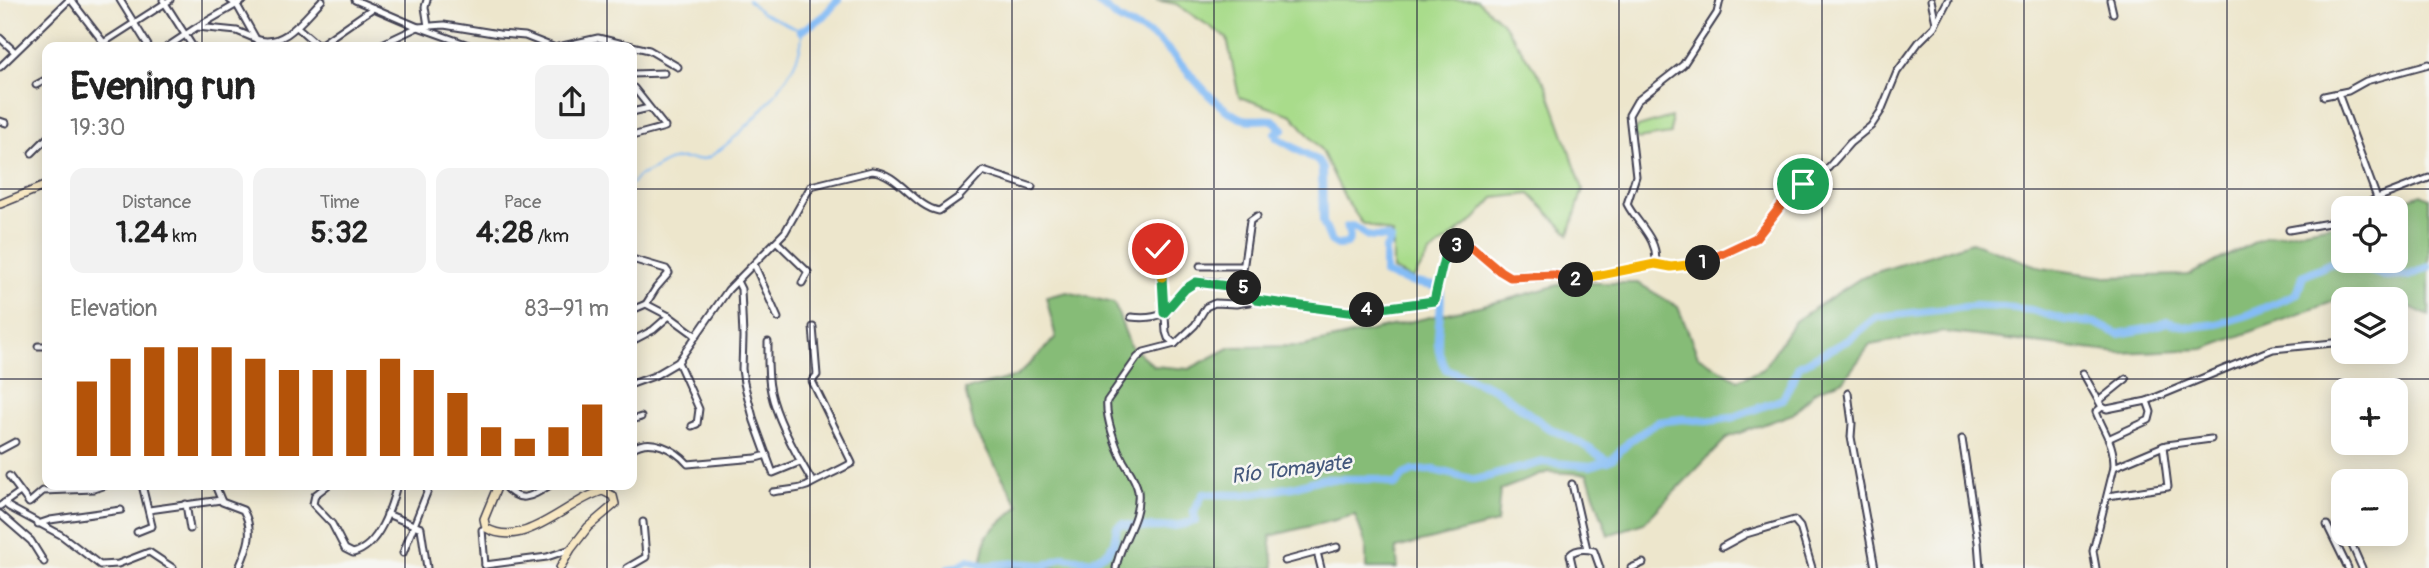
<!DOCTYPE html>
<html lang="en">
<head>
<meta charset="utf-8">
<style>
  body { margin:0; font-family:Pangolin,sans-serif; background:#f2f2f2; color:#222; height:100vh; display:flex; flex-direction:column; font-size:26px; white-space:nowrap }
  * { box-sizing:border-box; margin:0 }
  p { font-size:23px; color:#767676 }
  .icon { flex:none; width:38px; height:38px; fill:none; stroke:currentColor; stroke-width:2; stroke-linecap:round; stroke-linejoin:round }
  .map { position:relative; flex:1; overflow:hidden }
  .side { position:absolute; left:42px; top:42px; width:595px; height:448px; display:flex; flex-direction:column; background:#fff; border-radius:14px; box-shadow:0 4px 18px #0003 }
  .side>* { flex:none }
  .fabs { position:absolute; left:2331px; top:196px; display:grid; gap:14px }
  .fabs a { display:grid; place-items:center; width:77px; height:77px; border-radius:14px; background:#fff; box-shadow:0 4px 18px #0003; font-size:35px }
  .pin { position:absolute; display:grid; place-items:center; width:60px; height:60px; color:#fff; margin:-30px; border:4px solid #fff; border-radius:50%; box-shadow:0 2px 7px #0007 }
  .km { position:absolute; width:35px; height:35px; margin:-18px; border-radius:50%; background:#222; color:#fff; font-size:19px; line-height:35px; text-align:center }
  .round { display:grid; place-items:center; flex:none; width:74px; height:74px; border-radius:14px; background:#f2f2f2 }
  .overview { display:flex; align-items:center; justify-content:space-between; height:119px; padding:0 28px }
  h1 { font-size:38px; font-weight:700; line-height:52px }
  .figures { display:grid; grid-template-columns:repeat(3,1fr); gap:10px; height:119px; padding:7px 28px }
  .figures div { display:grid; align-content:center; border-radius:14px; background:#f2f2f2; text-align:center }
  .figures b { font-size:30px; font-weight:700 }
  .figures small { font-size:19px; font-weight:400 }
  .figures p { font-size:19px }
  .chart { height:196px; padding:14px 28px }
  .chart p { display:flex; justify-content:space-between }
  .chart svg { width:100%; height:126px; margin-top:7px; stroke:#b45309; stroke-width:6 }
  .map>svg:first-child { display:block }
  .green { fill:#a9dc8b; stroke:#667f63; stroke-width:2 }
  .forest { fill:#86bc77; stroke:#546f59; stroke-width:2 }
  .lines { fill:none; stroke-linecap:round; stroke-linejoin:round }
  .stream { stroke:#84bcf5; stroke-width:2 }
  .river { stroke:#84bcf5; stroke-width:8 }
  .street-casing { stroke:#403f51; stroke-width:9 }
  .secondary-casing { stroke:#403f51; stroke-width:10 }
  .street { stroke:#fff; stroke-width:5 }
  .secondary { stroke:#f8e8c3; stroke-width:7 }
  .split-1-casing { stroke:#fff; stroke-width:14 }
  .split-2-casing { stroke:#fff; stroke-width:14 }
  .split-3-casing { stroke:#fff; stroke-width:14 }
  .split-4-casing { stroke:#fff; stroke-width:14 }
  .split-5-casing { stroke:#fff; stroke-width:14 }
  .split-6-casing { stroke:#fff; stroke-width:14 }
  .split-7-casing { stroke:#fff; stroke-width:14 }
  .split-1 { stroke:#f0652b; stroke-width:9 }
  .split-2 { stroke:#f5b400; stroke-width:9 }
  .split-3 { stroke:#f0652b; stroke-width:9 }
  .split-4 { stroke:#22a559; stroke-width:9 }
  .split-5 { stroke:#22a559; stroke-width:9 }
  .split-6 { stroke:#22a559; stroke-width:9 }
  .split-7 { stroke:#f5b400; stroke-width:9 }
  .grid { fill:none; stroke:#22223b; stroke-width:2; stroke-opacity:0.55 }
  .labels { text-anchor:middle; stroke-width:5; stroke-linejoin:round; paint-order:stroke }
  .water-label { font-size:21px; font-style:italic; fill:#44587c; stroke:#f6f6f2 }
</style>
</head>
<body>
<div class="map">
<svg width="2429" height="568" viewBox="0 0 2429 568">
  <rect width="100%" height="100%" fill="#f6f6f2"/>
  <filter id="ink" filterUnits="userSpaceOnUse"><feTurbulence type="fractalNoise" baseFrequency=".0143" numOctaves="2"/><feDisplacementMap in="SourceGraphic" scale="14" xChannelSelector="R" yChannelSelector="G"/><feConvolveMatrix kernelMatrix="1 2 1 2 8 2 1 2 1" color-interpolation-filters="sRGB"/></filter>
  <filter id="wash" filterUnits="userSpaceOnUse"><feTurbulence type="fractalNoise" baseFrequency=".00686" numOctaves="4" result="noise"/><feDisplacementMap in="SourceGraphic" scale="28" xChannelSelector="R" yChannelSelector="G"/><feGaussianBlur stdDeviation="1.57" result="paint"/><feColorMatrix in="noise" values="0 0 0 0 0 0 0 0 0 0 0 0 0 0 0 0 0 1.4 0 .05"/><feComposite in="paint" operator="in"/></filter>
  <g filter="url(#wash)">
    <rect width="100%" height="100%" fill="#ede6cc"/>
    <g class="green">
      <path d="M1156,0h321l25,22 44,63 37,104 -14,45 -39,-40 -36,4 -19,21 -45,34 -17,26 -20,-9v-36l-31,-11 -17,-24 -23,-48 -30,-36 -53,-18 -12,-59 -51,-34z"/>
      <path d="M1671,117v17l-34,5 -3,-5 4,-7z"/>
    </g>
    <path class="forest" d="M2421,194l8,4v118l-21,-10 -12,-2v-5l-53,-1 -139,51 -85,4 -176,-21 -73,13 -26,35 -29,11 -22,23 -65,23 -84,86 -36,12 -21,-61 -39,-2 -48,18 -3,33 -101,25 2,20h-32v-23l-11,-30 -85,21 4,32h-294l7,-33 32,-29 -44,-76 -10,-40 52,-14 39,-38 -10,-41 21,-5 47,11 16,42 24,21 35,3 42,-22 73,-1 205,-47 56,-16h73l40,24 20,49 40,24 25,-11 32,-48 69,-45 108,-34 70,26 65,9 82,-2 76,-38 78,-14v38h53v-53h-13z"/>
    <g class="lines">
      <path class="stream" d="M632,184l6,-8c13,-3 22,-13 34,-16 12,-4 26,3 37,-3 30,-17 100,-89 92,-126l-40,-19 -13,-12"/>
      <g class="river">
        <path d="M1091,0c12,4 17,11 26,18 14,9 29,12 42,23 26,23 46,58 77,75 11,7 25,2 37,4l10,9 -8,4 2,5 41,23 4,7 1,54 8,19 7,4 9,-1 3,-7 -3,-10c10,-3 12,5 21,9 9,3 16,-2 23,4l-6,10v24l25,8 30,5c5,28 -11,56 6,82l51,21 50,37 35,17 26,17"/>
        <path d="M801,31l22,-14 15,-17"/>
        <path d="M949,568l7,-1 13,-7 15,6 31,-3 31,2 17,-8 28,4 17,-9 6,-9 3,-16 5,-3c26,5 49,5 73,-3l-1,-10 9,-17 41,1 49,-8 28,-8h56l18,6 9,-10 9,-4 21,-1 41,10 68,-18 48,4 21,-7 19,-19 27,-18 24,-3 26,2 23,-3 52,-19 16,-33 49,-26 29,-23 97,-11 30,1 27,3 34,10 30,3 23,11 28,-5 21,-7 23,5 27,-3 28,-8 52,-22 6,-18 28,-13 29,4 27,10 21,-1 21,-9"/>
      </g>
    </g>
  </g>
  <g filter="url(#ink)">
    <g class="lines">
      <g class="street-casing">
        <g id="street">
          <path d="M71,0l36,47"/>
          <path d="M120,0l29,47"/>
          <path d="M163,0l30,47"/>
          <path d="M230,0l7,5 19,34c28,10 48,-21 66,-39"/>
          <path d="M355,0l63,27 56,20"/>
          <path d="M427,0l-2,7 3,19"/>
          <path d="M1931,0l5,23"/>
          <path d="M2110,0l3,13"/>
          <path d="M199,26l45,-26"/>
          <path d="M297,27l23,20"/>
          <path d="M0,38l15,14"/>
          <path d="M97,47l73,-47"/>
          <path d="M167,47l30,-20 40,4 19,8 5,8"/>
          <path d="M317,47l56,-39"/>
          <path d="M376,47l42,-20 26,-2 55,9 26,2 28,11"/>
          <path d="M558,47l40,-9 51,12 29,17"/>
          <path d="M0,67l69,-67"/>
          <path d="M632,74l32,-1"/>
          <path d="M36,85l11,-6"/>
          <path d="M2338,93l39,105"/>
          <path d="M2324,96l24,-5 18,-10 63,-17"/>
          <path d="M632,112l17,-4"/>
          <path d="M0,121l6,2"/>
          <path d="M632,136l33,-9 -31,-39"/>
          <path d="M32,153l15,-15"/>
          <path d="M2360,208l17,-10 52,-20"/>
          <path d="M2289,230l40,-7 14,-6"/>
          <path d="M777,242l31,30 -6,11"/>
          <path d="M1158,249l4,17 4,66 2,6 7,6"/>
          <path d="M632,259l34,10 3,4 -13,15 -10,16 23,12 -16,14 -21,11"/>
          <path d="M754,264l24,54"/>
          <path d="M1655,264c5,-24 -18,-40 -28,-60l9,-28 -7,-61 8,-14 46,-36 34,-52 3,-13"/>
          <path d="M1200,266h43"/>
          <path d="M737,281l4,8 2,48 -1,32 2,14 10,38 19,52 27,-11"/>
          <path d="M1256,300l-13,-15 -1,-8 8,-56 7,-5"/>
          <path d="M632,310l14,-6"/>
          <path d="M669,316l26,19"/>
          <path d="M1131,317c51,6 38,-27 65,-35 14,-3 36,4 50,7"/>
          <path d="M768,342c0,17 -1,33 3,50 6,28 26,64 41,89"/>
          <path d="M38,346h9"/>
          <path d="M678,362l21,47 -2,15 -5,2"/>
          <path d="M2083,373l19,34"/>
          <path d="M632,384l22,-8 24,-14 50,-72 57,-58 26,-46 61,-15c27,2 41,35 67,40l20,-14 24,-26 49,16"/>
          <path d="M1848,393l4,30 -1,14 24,131"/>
          <path d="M2100,400l26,-21"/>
          <path d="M2102,407l5,2 40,-8 126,-52 70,-7"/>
          <path d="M632,420l9,-3"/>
          <path d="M2110,438l39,-18 2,-8 -4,-11"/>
          <path d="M1962,439l16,103 2,26"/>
          <path d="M632,449c18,-13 43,0 56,15l68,-6 11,-3"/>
          <path d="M0,450l15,-8"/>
          <path d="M2114,467l52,-22 45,-6"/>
          <path d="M9,476l20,27 14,-12 51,-2 12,-4"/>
          <path d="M1572,484l15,65"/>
          <path d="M215,485l7,17 21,8c12,21 5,37 -4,58"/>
          <path d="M328,485l-13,10 -2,9 19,20 13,25 8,4c26,-6 38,-46 44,-68"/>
          <path d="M503,485c17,20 28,12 47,0"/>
          <path d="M773,492c10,-2 25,-2 34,-6 14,-8 31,-15 45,-23l-40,-82 5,-6 -4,-48"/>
          <path d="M2108,496l60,-9 -5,-41"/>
          <path d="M4,503l5,4 52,28 39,30 18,-1 31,-12 24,16"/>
          <path d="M186,504l4,25"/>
          <path d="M0,506l20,-14"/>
          <path d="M149,510l72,-10"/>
          <path d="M0,514l31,27 13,21"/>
          <path d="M387,514l34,14 6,40"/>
          <path d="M2339,515l4,10"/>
          <path d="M38,524l12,-4 71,-10"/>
          <path d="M2327,525l21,43"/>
          <path d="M482,530l3,35"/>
          <path d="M137,532l15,-6 -10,-41"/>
          <path d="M2347,534l15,34"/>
          <path d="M1722,547l24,-13 48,-14 6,7 12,41"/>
          <path d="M1317,552l4,16"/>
          <path d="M403,553l27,-68"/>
          <path d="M1285,561l52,-14"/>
          <path d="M485,565l62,-8 24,-8"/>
          <path d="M627,568l19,-11 -3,-35"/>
          <path d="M1116,568c4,-27 25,-48 22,-77 -2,-11 -8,-19 -14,-29 -8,-14 -19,-46 -17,-61l30,-43 7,-6 31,-8 20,-19 11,-18 9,-4 21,1 26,-4 92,12 77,-10 4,-3 9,-41 14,-12 15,2 27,23 10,6 43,-2 31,5 71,-16 16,3 27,-2 7,-3 51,-24 31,-39 16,-15 25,-16 22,-25 21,-17 10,-15 16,-39 22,-30 15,-15 14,-27"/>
          <path d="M1573,568l-3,-13c6,-7 16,-6 24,-4l6,17"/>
          <path d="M1631,568l12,-5"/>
          <path d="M2096,568l-3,-17 21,-84c0,-24 -9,-33 -18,-55l6,-5"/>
        </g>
      </g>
      <g class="secondary-casing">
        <g id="secondary">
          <path d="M0,204l47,-19"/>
          <path d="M498,485l-14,34 2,9c39,23 83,-29 117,-37l10,5 2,8 -27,23 -17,22 -11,19"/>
        </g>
      </g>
      <use href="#street" class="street"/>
      <use href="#secondary" class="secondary"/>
    </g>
  </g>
  <g class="lines" filter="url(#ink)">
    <g class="split-1-casing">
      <path id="split-1" d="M1703,263l53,-25 31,-40 16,-14"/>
    </g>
    <g class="split-2-casing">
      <path id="split-2" d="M1576,280l79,-16 16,3 32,-4"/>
    </g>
    <g class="split-3-casing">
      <path id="split-3" d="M1457,246l16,2 27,23 10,6 43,-2 23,5"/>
    </g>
    <g class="split-4-casing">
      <path id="split-4" d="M1367,310l67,-9 10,-43 13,-12"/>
    </g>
    <g class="split-5-casing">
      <path id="split-5" d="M1244,288l5,2 7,10 92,12 19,-2"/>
    </g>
    <g class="split-6-casing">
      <path id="split-6" d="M1162,277l2,36 21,-24 11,-7 48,6"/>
    </g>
    <g class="split-7-casing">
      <path id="split-7" d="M1158,249l4,28"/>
    </g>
    <use href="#split-1" class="split-1"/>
    <use href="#split-2" class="split-2"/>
    <use href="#split-3" class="split-3"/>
    <use href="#split-4" class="split-4"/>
    <use href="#split-5" class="split-5"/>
    <use href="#split-6" class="split-6"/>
    <use href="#split-7" class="split-7"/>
  </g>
  <path class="grid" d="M202,0v47M405,0v47M607,0v47M810,0v568M1012,0v568M1214,0v568M1417,0v568M1619,0v568M1822,0v568M2024,0v568M2227,0v568M0,189h47M632,189h1797M0,379h47M632,379h1797M202,485v83M405,485v83M607,485v83"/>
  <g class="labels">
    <g class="water-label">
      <text transform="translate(1291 469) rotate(-7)" y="7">Río Tomayate</text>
    </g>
  </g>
</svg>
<div class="fabs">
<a><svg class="icon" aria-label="locate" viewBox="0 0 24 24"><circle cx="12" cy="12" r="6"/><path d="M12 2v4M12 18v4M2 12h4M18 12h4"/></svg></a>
<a><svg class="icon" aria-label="layers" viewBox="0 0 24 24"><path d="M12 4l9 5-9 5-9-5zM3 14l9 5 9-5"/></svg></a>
<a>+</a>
<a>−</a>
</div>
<div class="pin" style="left:1803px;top:184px;background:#1e9e55"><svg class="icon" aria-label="arrive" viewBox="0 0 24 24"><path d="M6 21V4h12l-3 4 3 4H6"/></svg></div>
<div class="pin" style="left:1158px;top:249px;background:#d93025"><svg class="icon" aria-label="check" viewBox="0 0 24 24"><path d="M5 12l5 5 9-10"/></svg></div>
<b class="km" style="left:1703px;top:263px">1</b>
<b class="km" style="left:1576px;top:280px">2</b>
<b class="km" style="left:1457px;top:246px">3</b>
<b class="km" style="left:1367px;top:310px">4</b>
<b class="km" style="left:1244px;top:288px">5</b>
<section class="side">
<div class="overview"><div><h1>Evening run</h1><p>19:30</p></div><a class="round"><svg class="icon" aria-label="share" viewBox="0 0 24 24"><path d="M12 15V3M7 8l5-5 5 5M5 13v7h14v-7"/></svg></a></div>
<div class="figures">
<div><p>Distance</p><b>1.24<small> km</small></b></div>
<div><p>Time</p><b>5:32</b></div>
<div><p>Pace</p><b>4:28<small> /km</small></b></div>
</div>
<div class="chart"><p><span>Elevation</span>83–91 m</p>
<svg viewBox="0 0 160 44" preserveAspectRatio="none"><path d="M5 44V18M15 44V10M25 44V6M35 44V6M45 44V6M55 44V10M65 44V14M75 44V14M85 44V14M95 44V10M105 44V14M115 44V22M125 44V34M135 44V38M145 44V34M155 44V26"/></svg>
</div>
</section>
</div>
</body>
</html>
